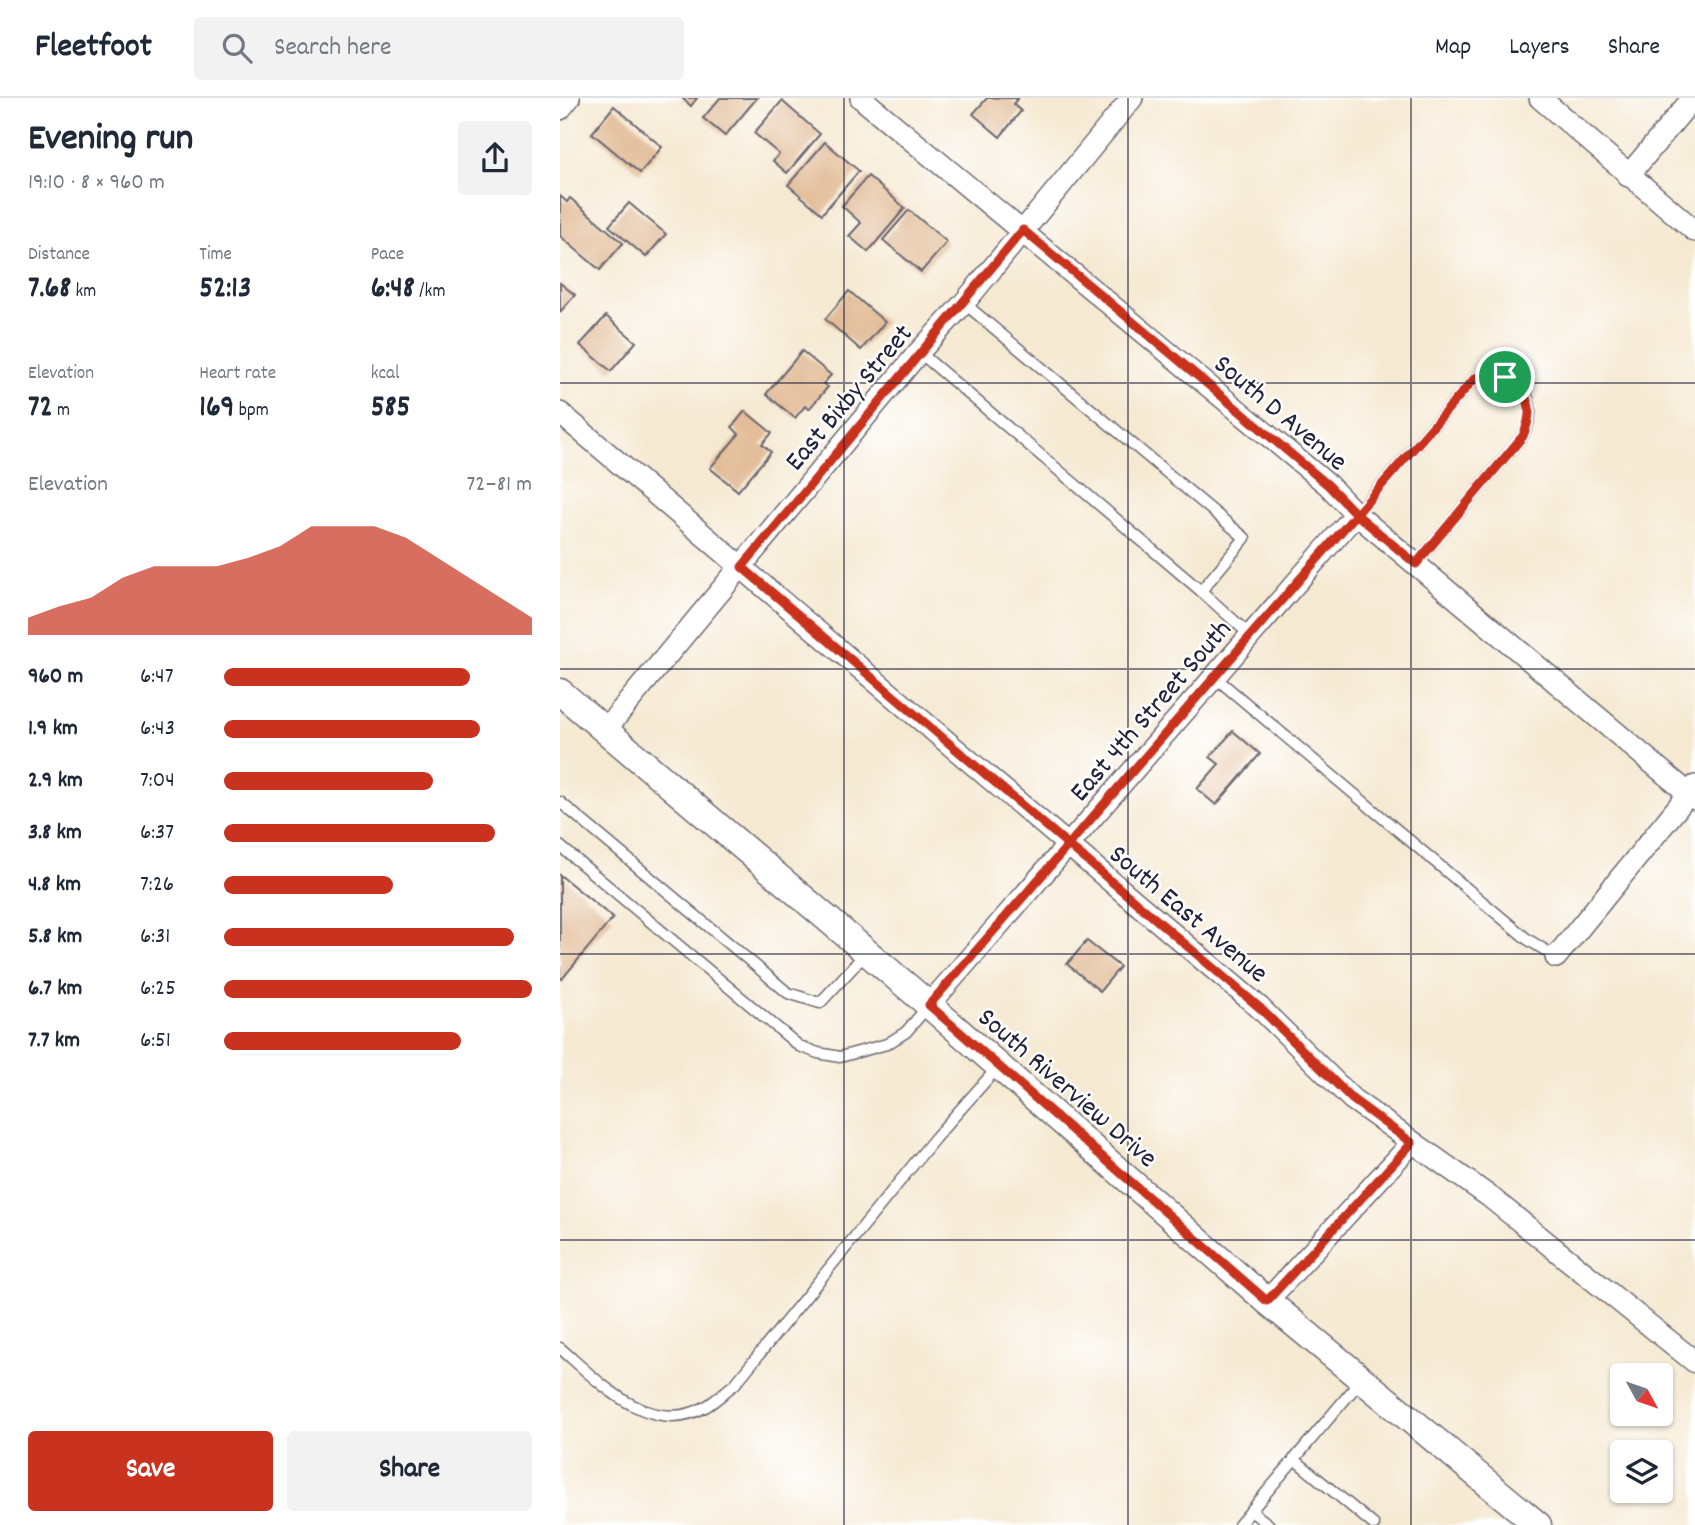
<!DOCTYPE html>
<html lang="en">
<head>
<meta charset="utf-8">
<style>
  body { margin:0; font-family:Dekko,sans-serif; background:#f2f2f3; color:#1f2937; height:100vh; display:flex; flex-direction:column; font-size:26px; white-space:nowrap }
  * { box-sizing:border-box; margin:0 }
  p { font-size:23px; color:#747a83 }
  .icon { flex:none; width:38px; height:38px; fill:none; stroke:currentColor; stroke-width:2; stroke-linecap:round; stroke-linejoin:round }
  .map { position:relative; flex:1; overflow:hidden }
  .details { display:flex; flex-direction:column; background:#fff; width:560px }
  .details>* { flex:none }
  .needle { width:46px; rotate:130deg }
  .buttons { position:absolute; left:1050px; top:1265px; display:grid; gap:14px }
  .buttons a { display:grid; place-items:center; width:63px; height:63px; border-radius:7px; background:#fff; box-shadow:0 2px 5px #0004; font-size:35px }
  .pin { position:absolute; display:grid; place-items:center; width:60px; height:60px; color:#fff; margin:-30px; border:4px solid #fff; border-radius:50%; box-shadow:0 2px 7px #0007 }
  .round { display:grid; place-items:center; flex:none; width:74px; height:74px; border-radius:7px; background:#f2f2f3 }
  .headline { display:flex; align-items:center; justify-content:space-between; height:119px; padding:0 28px }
  h1 { font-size:38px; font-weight:700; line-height:52px }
  .stats { display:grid; grid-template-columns:repeat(3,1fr); gap:10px; height:119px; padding:7px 28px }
  .stats div { display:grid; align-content:center }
  .stats b { font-size:30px; font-weight:700 }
  .stats small { font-size:19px; font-weight:400 }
  .stats p { font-size:19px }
  .chart { height:196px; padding:14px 28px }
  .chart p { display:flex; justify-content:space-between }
  .chart svg { width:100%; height:126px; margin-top:7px; fill:#c8321e; opacity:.7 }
  .cta { display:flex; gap:14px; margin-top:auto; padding:14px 28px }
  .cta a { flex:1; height:80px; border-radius:7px; background:#c8321e; color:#fff; font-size:28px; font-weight:700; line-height:80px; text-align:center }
  .cta a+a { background:#f2f2f3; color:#1f2937 }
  ul { padding:0 28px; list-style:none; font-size:23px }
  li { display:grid; grid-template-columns:112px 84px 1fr; align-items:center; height:52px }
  li i { height:18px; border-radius:9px; background:#c8321e }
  header { display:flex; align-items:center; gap:42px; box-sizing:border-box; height:98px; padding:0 35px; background:#fff; border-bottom:2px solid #e0e1e3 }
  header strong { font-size:33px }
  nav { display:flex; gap:38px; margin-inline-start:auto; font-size:24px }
  .search { width:490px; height:63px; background:#f2f2f3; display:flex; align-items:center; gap:18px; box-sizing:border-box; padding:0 24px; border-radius:7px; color:#747a83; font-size:26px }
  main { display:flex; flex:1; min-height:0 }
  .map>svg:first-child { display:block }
  .building { fill:#e2bc97 }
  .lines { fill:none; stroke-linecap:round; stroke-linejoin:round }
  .service-casing { stroke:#6c6870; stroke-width:13 }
  .minor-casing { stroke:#6c6870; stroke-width:24 }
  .tertiary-casing { stroke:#6c6870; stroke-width:29 }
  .service { stroke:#fff; stroke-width:10 }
  .minor { stroke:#fff; stroke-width:21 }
  .tertiary { stroke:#fff; stroke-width:26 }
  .route-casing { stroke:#fff; stroke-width:14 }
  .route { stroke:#c8321e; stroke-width:9 }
  .grid { fill:none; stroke:#22223b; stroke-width:2; stroke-opacity:0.55 }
  .labels { text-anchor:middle; stroke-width:5; stroke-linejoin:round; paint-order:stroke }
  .street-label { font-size:28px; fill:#22223b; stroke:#fff }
</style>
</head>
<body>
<header>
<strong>Fleetfoot</strong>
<div class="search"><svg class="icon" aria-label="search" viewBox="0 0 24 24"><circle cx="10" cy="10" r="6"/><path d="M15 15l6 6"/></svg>Search here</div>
<nav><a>Map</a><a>Layers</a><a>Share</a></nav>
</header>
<main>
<section class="details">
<div class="headline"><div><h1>Evening run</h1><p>19:10 · 8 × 960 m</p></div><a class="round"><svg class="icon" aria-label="share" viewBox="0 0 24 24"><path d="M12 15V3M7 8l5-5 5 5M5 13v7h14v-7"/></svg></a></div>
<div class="stats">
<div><p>Distance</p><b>7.68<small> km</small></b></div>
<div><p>Time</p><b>52:13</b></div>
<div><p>Pace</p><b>6:48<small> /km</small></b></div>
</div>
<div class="stats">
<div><p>Elevation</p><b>72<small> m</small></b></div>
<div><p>Heart rate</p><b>169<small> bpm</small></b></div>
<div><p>kcal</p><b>585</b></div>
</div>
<div class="chart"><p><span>Elevation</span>72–81 m</p>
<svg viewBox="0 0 160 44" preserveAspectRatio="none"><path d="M0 44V38L10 34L20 31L30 24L40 20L50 20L60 20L70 17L80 13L90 6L100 6L110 6L120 10L130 17L140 24L150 31L160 38V44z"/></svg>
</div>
<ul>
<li><b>960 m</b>6:47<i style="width:80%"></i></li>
<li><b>1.9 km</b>6:43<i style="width:83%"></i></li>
<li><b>2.9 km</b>7:04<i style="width:68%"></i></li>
<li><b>3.8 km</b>6:37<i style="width:88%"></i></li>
<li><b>4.8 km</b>7:26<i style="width:55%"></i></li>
<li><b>5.8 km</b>6:31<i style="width:94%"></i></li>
<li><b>6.7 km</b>6:25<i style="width:100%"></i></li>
<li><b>7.7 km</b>6:51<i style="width:77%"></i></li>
</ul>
<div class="cta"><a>Save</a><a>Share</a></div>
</section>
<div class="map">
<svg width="1135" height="1427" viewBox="0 0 1135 1427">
  <rect width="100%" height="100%" fill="#fff"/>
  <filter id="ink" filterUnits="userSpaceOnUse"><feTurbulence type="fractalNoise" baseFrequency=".0143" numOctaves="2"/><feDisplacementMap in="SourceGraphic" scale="14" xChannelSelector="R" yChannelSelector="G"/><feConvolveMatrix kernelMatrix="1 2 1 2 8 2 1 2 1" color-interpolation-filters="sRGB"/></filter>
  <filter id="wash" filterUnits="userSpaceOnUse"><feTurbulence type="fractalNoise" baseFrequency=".00686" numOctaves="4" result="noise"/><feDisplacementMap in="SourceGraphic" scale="28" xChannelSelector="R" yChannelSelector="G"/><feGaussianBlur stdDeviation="1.57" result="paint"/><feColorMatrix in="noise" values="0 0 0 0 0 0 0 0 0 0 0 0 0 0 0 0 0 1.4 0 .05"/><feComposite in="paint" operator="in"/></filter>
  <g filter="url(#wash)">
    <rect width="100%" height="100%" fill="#f5e9d2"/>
    <g id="blocks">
      <g class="building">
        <path d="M122,0h15l-6,8z"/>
        <path d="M160,0h37l-32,38 -22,-18z"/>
        <path d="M427,0h31l-5,6 8,7 -21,26 -27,-23z"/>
        <path d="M222,3l38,33 -33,39 -14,-12 6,-7 -25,-21z"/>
        <path d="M54,8l48,41 -22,26 -48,-40z"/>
        <path d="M265,44l34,29 -37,43 -34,-29z"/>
        <path d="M308,78l37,32 -37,44 -19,-16 12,-13 -19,-17z"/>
        <path d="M0,98l7,6 3,-4 53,45 -23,27 -40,-34z"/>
        <path d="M69,105l37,31 -20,23 -37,-31z"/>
        <path d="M349,112l38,32 -26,30 -38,-32z"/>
        <path d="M0,185l15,12 -15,17z"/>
        <path d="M289,193l36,31 -24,28 -36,-31z"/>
        <path d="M46,218l30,26 -25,29 -31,-26z"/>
        <path d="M242,253l29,24 -8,9 5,3 -19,22 -4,-3 -10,12 -29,-24z"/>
        <path d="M185,313l27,22 -10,11 9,8 -33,39 -28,-23 29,-34 -7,-7z"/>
        <path d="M673,633l27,23 -44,51 -19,-16 22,-25 -9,-7z"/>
        <path d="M0,777l53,43 -51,61 -2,-2z"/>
        <path d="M527,843l33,26 -20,24 -33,-27z"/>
      </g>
    </g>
  </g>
  <g filter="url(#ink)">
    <use href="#blocks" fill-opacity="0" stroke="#6c6870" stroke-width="2"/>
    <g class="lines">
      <g class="service-casing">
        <g id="service">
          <path d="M359,254l282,239 44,-53 -281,-235"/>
          <path d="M796,416l119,-136c23,-7 53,4 55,31 1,10 -3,19 -7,27l-107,128"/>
          <path d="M641,493l49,44"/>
          <path d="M656,580l311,261 29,18"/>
          <path d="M0,704l228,191 32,10 46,-50"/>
          <path d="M0,748l239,200 19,7 22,4 47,-13 19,-12 23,-27"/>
          <path d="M0,1250c38,33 90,90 145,59 11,-6 20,-16 30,-23l200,-246 64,-72"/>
          <path d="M734,1361l80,66"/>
          <path d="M691,1413l18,14"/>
          <path d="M679,1427l123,-146"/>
        </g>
      </g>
      <g class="minor-casing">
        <g id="minor">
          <path d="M301,0l467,387 28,29 339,285"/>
          <path d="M980,0l155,133"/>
          <path d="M0,11l9,-11"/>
          <path d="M1068,78l65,-78"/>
          <path d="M0,315l700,595 92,91 138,98 205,165"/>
          <path d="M45,632l314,-378 45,-49 168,-205"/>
          <path d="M996,859l139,-171"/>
          <path d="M369,907l427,-491"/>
          <path d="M707,1203l145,-158"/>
        </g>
      </g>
      <g class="tertiary-casing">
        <path id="tertiary" d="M0,594l369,313 338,296 271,224"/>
      </g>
      <use href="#service" class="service"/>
      <use href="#minor" class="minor"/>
      <use href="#tertiary" class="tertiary"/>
    </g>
  </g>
  <g class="lines" filter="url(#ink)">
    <g class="route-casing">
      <path id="route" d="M945,279l-16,-3 -14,4 -546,627 338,296 145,-158 -60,-44 -92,-91 -518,-441 281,-337 305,255 28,29 60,50 107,-128c12,-29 7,-41 -18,-59"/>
    </g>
    <use href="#route" class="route"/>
  </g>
  <path class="grid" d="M284,0v1427M568,0v1427M851,0v1427M0,285h1135M0,571h1135M0,856h1135M0,1142h1135"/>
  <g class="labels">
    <g class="street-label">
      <text transform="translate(287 298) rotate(-50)" y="10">East Bixby Street</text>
      <text transform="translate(722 313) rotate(40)" y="10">South D Avenue</text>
      <text transform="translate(589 611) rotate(-49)" y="10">East 4th Street South</text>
      <text transform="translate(630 814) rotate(40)" y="10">South East Avenue</text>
      <text transform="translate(509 988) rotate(41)" y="10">South Riverview Drive</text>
    </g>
  </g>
</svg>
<div class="buttons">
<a><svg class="needle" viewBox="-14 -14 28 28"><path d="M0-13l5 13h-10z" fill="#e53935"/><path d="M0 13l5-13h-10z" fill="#747a83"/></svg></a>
<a><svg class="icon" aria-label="layers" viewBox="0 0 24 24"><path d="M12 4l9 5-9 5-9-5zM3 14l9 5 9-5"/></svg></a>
</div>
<div class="pin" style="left:945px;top:279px;background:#1e9e55"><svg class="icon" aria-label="arrive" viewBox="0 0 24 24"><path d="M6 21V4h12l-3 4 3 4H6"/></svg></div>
</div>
</main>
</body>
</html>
